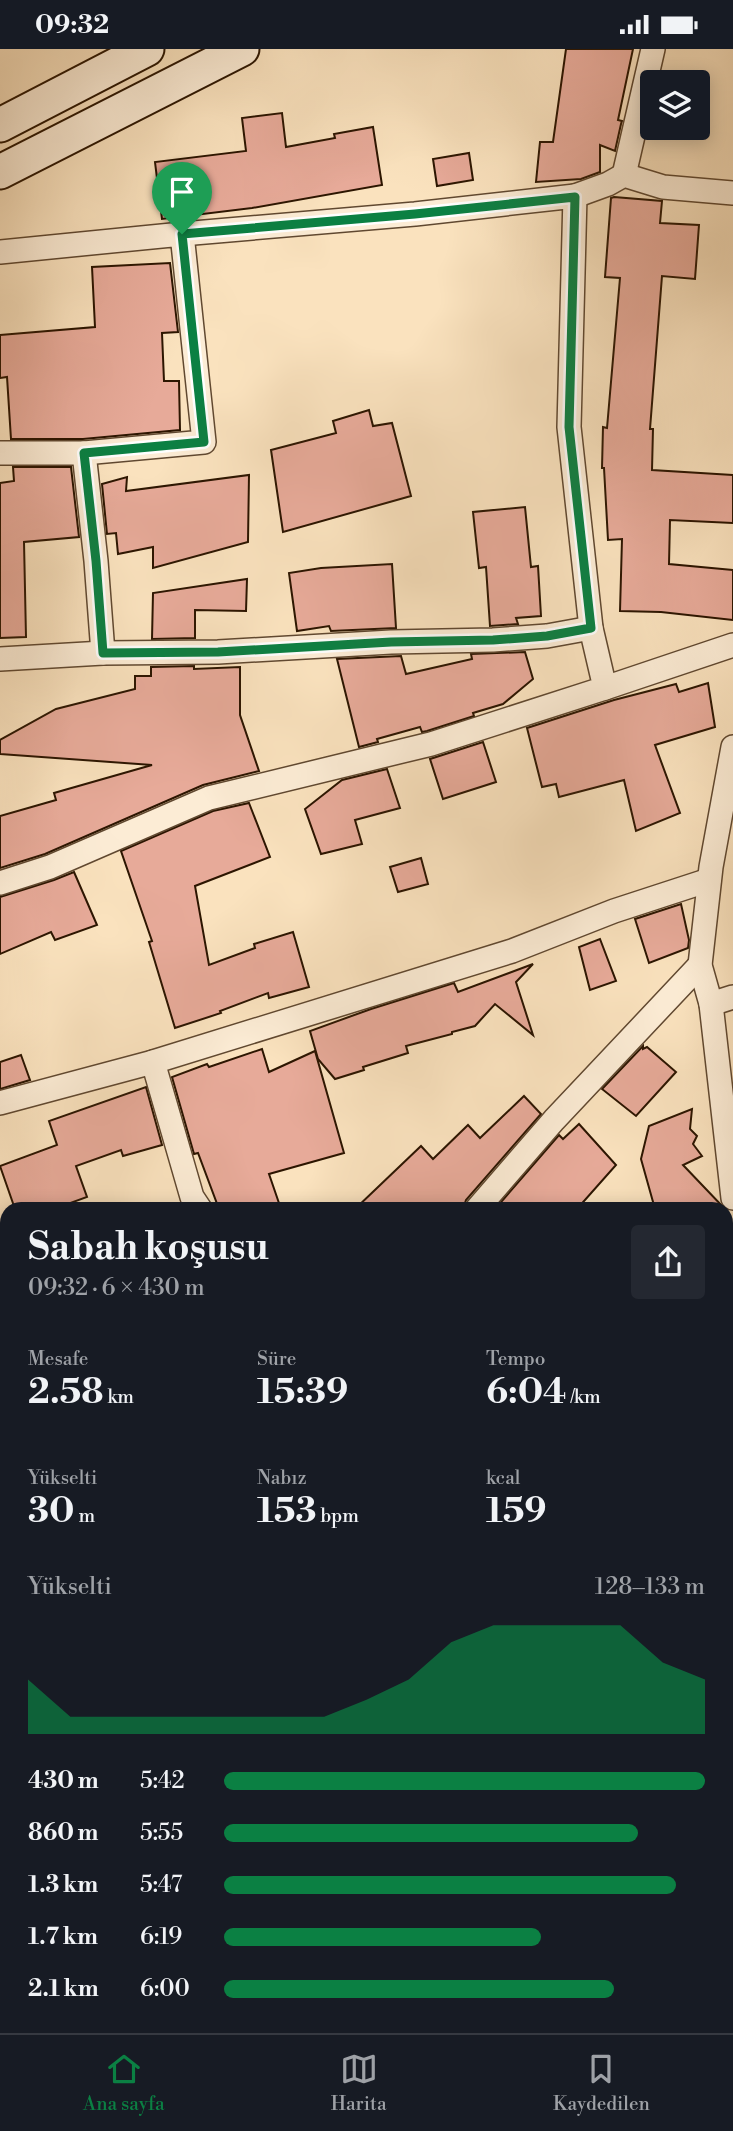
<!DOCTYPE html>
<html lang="tr">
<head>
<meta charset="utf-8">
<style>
  body { margin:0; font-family:"Libre Bodoni",serif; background:#242831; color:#f1f3f6; height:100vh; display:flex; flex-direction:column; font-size:26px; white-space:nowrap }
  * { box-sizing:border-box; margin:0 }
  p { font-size:23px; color:#9ea1a6 }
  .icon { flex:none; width:38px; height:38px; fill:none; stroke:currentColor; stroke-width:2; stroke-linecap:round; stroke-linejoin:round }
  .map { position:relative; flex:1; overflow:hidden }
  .drawer { position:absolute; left:0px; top:1153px; width:733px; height:831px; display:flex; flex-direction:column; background:#171b24; border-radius:21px 21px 0 0; box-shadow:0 4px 18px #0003 }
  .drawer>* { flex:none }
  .fabs { position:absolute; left:640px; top:21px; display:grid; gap:14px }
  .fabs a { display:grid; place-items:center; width:70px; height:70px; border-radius:7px; background:#171b24; box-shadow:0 4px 18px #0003; font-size:35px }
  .pin { position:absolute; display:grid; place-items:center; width:60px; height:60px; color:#fff; margin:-72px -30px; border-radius:50% 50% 50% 0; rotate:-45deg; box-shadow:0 0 7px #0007 }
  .pin .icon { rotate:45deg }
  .round { display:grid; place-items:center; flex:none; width:74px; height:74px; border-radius:7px; background:#242831 }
  .headline { display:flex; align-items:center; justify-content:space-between; height:119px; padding:0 28px }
  h1 { font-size:38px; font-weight:700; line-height:52px }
  .metrics { display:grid; grid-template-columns:repeat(3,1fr); gap:10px; height:119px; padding:7px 28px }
  .metrics div { display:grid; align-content:center }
  .metrics b { font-size:35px; font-weight:700 }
  .metrics small { font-size:19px; font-weight:400 }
  .metrics p { font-size:19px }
  .chart { height:196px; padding:14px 28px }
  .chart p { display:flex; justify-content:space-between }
  .chart svg { width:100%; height:126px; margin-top:7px; fill:#0b8043; opacity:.7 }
  ul { padding:0 28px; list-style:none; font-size:23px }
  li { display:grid; grid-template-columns:112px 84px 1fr; align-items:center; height:52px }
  li i { height:18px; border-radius:9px; background:#0b8043 }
  .status { display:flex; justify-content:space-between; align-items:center; height:49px; padding:0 35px; background:#171b24; direction:ltr }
  .status svg { height:19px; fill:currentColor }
  .dock { display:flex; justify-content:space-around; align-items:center; height:98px; border-top:2px solid #363941; background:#171b24; font-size:19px; color:#9ea1a6 }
  .dock a { display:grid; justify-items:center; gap:4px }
  .dock .selected { color:#0b8043 }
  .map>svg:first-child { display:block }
  .green { fill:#c4c28d; stroke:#786c46; stroke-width:2 }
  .building { fill:#e7aa99; stroke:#2c1500; stroke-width:2 }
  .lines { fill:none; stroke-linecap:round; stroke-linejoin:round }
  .street-casing { stroke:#604830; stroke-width:26 }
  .secondary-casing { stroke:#2c1500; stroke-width:37 }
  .street { stroke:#fcecd5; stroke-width:23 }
  .secondary { stroke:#fcecd5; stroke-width:33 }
  .route-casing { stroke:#fff; stroke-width:14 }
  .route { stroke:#0b8043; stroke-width:9 }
</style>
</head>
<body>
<div class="status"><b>09:32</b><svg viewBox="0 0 49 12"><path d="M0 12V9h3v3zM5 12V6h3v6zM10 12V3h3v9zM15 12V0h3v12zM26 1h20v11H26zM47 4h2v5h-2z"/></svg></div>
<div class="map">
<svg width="733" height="1984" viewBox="0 0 733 1984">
  <rect width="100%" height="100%" fill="#fae2be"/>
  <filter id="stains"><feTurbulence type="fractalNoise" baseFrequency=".00286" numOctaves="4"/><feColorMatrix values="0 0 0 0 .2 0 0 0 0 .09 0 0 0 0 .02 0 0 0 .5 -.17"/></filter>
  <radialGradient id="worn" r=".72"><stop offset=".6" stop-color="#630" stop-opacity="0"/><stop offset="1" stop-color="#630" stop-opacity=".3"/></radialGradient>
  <path class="green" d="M0,1657l7,41v280h59l6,6h-72z"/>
  <g class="building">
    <path d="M566,0h67l-15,71 4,1 -1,3 -6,27 -15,-6v27l-19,7 -45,3 4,-40h13z"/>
    <path d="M282,64l4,34 49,-9 -1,-4 39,-7 9,58 -130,23 -90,11 -7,-57 91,-11 -4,-33z"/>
    <path d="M469,104l4,27 -36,6 -4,-27z"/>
    <path d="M614,148l48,4 -2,22 39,2 -4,54 -33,-3 -12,153h3l-1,41 81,5v48l-63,-3 -1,44 64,6v50l-72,-8 -41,-1 2,-72 -14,1 -4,-72h-2l1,-41 4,1 13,-150 -15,-1 6,-79z"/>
    <path d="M170,214l8,69 -16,1 2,48h15l1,49 -97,9h-72l-4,-62 -7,1v-43l95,-8 -3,-60z"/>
    <path d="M369,361l4,16 19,-3 19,73 -128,36 -12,-82 65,-17 -3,-12z"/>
    <path d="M13,418h58l8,70 -55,5 2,95 -26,1v-155l14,-2z"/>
    <path d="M249,426l-1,67 -95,26v-21l-35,7 -2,-21 -9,1 -5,-50 25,-7 -1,14z"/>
    <path d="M525,458l6,60 7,-1 3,50 -25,2 2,6 -28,2 -4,-59 -7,1 -6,-56z"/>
    <path d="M392,515l4,64 -65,3 -2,-5 -32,5 -8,-58 32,-5z"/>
    <path d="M247,530l-1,32 -51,-1v28l-43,1 1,-46z"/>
    <path d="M525,603l8,27 -30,25 -30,9 1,3 -47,15 -5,1 -2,-5 -43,12 1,3 -19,5 -22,-88 64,-3 5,18 66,-15 -1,-5z"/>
    <path d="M194,617v3l46,-2v48l19,56 -56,14 -158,69 -45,14v-52l56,-16 -2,-7 98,-28 -152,-11v-14l56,-31 79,-20v-13h16v-9z"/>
    <path d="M708,634l7,44 -60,18 25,68 -44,18 -12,-51 -65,17 -3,-13 -14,3 -15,-59 87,-28 62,-16 3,8z"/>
    <path d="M483,693l13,40 -53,17 -13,-40z"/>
    <path d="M387,720l13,39 -45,12 7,24 -41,10 -16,-45 37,-29z"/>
    <path d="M249,754l21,54 -75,29 14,79 46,-17 -1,-4 39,-12 16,55 -40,11 -1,-5 -48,18 1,2 -46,15 -26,-86 3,-1 -31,-90 92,-40z"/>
    <path d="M421,809l7,26 -30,8 -8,-25z"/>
    <path d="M74,823l23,53 -42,15 -4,-8 -51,22v-57l54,-17z"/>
    <path d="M681,855l8,36 -1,8 -39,15 -14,-44z"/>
    <path d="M600,890l16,42 -26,9 -11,-43z"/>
    <path d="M533,915l-17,18 17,53 -38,-31 -20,22 -23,6v2l-46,12 2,7 -45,14 1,3 -29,9 -17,-20 -8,-28 61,-22 83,-26 4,9z"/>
    <path d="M643,997v3l4,-2 29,25 -40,44 -34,-27z"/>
    <path d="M262,1000l7,23 46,-21 29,102 -75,21 12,35h-62l-21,-56 -4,1 -22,-77 35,-13 2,3z"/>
    <path d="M21,1006l9,25 -30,9v-27z"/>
    <path d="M146,1038l16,58 -39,11 -2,-6 -45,16 11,31 -33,12h-39l-15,-43 57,-21 -8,-24z"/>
    <path d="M524,1047l17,18 -75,86 -3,9h-108l66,-63 12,13 35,-34 12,13z"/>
    <path d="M692,1060l-2,20 7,7 -4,8 9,12 -19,9 42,44h-70l-14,-50 8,-33z"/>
    <path d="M579,1075l37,41 -39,44h-82l64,-74 4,4z"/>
  </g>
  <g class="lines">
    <g class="street-casing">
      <g id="street">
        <path d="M624,126l29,-126"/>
        <path d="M575,147l33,-12 16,-9 39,12 70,6"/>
        <path d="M0,203l182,-18 22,208 -120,11h-84"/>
        <path d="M84,404l12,108 7,92"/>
        <path d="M0,610l103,-6 115,-1 173,-10 102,-2 54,-4 44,-8"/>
        <path d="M605,639l128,-43"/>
        <path d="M733,698l-22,120 -11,98 11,39 22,194"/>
        <path d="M0,834l50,-16 159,-69 222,-54 174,-56 -14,-60 -22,-201 6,-231 -160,18 -233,20"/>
        <path d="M711,955l22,-7"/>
        <path d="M153,1013l39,135 8,12"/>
        <path d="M0,1054l153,-41 359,-111 102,-40 95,-31"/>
        <path d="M477,1160l77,-89 146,-155"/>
        <path d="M726,1520l7,-10"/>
        <path d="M726,1846l7,3"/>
        <path d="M398,1984l4,-6"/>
        <path d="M633,1984l2,-6"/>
      </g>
    </g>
    <g class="secondary-casing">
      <g id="secondary">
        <path d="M0,76l147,-76"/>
        <path d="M0,123l242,-123"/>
        <path d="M0,1393l7,27"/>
        <path d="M155,1978l3,6"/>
      </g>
    </g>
    <use href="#street" class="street"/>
    <use href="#secondary" class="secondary"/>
  </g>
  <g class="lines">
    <g class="route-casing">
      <path id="route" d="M575,148l-6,230 22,201 -44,8 -54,4 -102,2 -173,10 -115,1 -7,-92 -12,-108 120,-11 -22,-208 233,-20z"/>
    </g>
    <use href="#route" class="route"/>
  </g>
  <rect width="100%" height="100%" filter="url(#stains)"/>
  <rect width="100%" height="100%" fill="url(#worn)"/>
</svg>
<div class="fabs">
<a><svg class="icon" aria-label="layers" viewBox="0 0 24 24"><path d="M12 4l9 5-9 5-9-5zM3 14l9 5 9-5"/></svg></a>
</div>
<div class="pin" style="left:182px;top:185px;background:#1e9e55"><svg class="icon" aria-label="arrive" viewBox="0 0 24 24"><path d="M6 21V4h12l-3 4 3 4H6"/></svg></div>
<section class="drawer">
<div class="headline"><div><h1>Sabah koşusu</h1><p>09:32 · 6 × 430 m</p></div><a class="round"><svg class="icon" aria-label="share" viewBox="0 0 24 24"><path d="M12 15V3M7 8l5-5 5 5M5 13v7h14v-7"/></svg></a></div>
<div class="metrics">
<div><p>Mesafe</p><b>2.58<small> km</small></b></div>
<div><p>Süre</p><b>15:39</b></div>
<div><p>Tempo</p><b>6:04<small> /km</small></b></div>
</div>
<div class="metrics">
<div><p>Yükselti</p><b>30<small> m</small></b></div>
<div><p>Nabız</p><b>153<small> bpm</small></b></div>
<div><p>kcal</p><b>159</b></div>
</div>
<div class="chart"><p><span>Yükselti</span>128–133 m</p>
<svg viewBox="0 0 160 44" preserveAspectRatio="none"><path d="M0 44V25L10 38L20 38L30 38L40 38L50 38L60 38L70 38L80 32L90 25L100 12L110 6L120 6L130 6L140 6L150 19L160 25V44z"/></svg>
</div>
<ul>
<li><b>430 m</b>5:42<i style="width:100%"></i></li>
<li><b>860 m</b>5:55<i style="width:86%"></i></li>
<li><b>1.3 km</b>5:47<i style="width:94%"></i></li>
<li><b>1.7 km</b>6:19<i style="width:66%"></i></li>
<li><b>2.1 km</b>6:00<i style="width:81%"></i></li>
</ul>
</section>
</div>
<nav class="dock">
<a class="selected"><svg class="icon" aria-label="home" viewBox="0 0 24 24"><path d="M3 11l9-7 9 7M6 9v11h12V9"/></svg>Ana sayfa</a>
<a><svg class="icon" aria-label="map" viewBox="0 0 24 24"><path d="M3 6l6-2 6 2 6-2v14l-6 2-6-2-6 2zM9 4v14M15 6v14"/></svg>Harita</a>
<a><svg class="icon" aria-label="saved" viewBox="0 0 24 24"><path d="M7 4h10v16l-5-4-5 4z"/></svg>Kaydedilen</a>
</nav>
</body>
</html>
